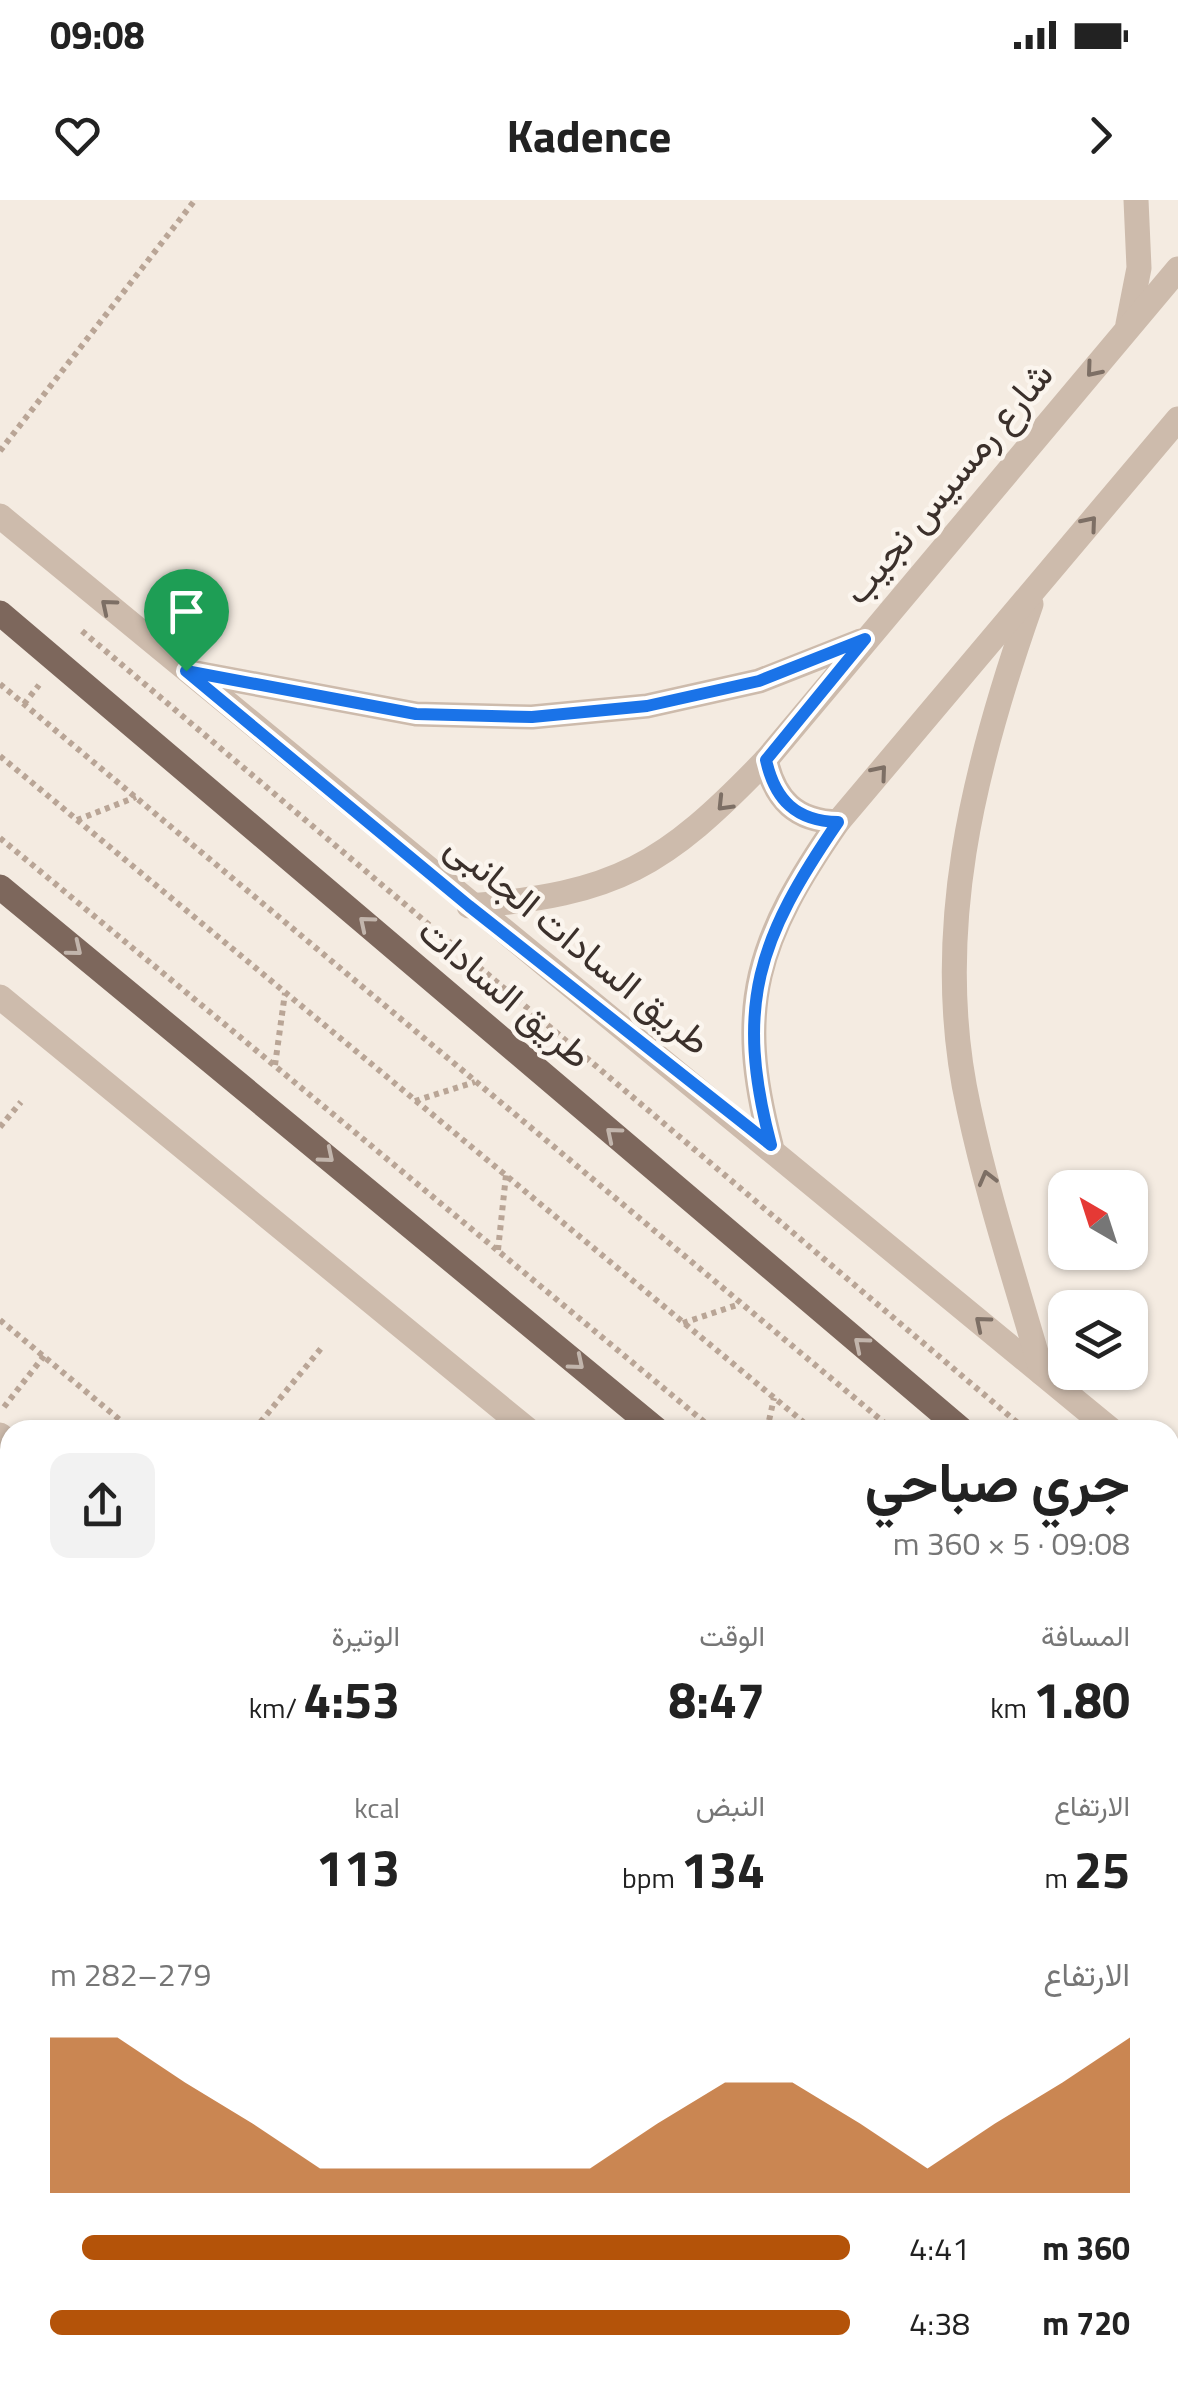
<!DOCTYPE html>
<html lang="ar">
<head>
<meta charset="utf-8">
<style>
  body { margin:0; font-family:"Titillium Web",Vazirmatn,sans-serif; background:#f2f2f2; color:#222; direction:rtl; height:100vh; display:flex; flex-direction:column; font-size:38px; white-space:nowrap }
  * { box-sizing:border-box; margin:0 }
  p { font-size:32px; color:#767676 }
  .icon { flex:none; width:55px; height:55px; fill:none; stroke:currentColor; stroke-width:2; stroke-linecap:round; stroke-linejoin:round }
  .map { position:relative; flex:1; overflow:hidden; direction:ltr }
  .drawer { position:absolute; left:0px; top:1220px; width:1180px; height:962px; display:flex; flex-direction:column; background:#fff; border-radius:30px 30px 0 0; box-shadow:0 2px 8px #0004; direction:rtl }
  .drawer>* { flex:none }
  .needle { width:65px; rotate:321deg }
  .buttons { position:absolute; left:1048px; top:970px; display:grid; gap:20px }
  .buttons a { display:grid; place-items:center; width:100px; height:100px; border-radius:20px; background:#fff; box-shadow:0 2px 8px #0004; font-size:50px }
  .pin { position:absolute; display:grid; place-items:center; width:85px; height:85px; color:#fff; margin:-102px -42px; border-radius:50% 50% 50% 0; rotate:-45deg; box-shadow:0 0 10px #0007 }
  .pin .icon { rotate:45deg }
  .round { display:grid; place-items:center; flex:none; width:105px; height:105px; border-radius:20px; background:#f2f2f2 }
  .head { display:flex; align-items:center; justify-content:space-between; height:170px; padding:0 50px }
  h1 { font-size:55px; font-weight:700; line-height:75px }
  .figures { display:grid; grid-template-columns:repeat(3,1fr); gap:15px; height:170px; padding:10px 50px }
  .figures div { display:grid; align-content:center }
  .figures b { font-size:50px; font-weight:700 }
  .figures small { font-size:28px; font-weight:400 }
  .figures p { font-size:28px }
  .chart { height:280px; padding:20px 50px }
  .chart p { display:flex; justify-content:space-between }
  .chart svg { width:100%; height:180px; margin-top:10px; fill:#b45309; opacity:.7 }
  ul { padding:0 50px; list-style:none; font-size:32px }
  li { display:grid; grid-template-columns:160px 120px 1fr; align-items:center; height:75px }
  li i { height:25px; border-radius:12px; background:#b45309 }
  .status { display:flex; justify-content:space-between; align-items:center; height:70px; padding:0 50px; background:#fff; direction:ltr }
  .status svg { height:28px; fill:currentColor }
  header { display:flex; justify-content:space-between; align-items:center; height:130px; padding:0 50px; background:#fff; font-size:45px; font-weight:700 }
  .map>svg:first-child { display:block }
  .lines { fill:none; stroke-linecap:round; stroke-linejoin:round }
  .path { stroke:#b9a596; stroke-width:6; stroke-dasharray:5 5; stroke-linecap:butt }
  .minor { stroke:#cdbbac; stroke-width:25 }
  .major { stroke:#7d675c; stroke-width:25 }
  .oneway { stroke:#7d6f65 }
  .oneway2 { stroke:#c2b5ac }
  .route-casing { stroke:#fff; stroke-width:20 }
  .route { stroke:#1a73e8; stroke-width:12 }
  .labels { text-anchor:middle; stroke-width:9; stroke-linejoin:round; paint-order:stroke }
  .street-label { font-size:38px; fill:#3b302b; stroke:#fbf5ee }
</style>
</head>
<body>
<div class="status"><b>09:08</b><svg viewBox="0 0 49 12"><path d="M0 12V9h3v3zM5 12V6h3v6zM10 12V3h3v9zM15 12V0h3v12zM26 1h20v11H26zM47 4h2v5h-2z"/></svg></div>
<header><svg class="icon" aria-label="forward" viewBox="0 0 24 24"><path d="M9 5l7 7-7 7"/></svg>Kadence<svg class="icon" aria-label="heart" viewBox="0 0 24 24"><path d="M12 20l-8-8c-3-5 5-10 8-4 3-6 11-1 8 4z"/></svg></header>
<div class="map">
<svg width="1178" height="2181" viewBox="0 0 1178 2181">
  <rect width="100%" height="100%" fill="#f4ebe1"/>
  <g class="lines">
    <g class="path">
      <path d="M0,251l195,-251"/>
      <path d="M82,431l944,799"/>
      <path d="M0,484l893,746"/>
      <path d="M24,504l15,-19"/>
      <path d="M0,556l813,674"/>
      <path d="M77,620l59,-23"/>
      <path d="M0,638l714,592"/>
      <path d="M275,865l10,-72"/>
      <path d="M415,901l60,-19"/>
      <path d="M0,927l21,-25"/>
      <path d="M498,1050l8,-75"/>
      <path d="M0,1120l132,110"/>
      <path d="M683,1123l57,-19"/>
      <path d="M4,1207l40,-51"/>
      <path d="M254,1230l69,-84"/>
      <path d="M767,1230l7,-32"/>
      <path d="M1170,1352l8,7"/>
      <path d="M1170,1464l8,7"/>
      <path d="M0,1526l10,8"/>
      <path d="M1170,1526l8,7"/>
      <path d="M1170,1603l8,7"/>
      <path d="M0,2120l10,-12"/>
    </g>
    <g class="minor">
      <path d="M1128,124l11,-56 -3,-68"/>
      <path d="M0,316c369,307 742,607 1111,914"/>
      <path d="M1031,404c-57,162 -101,332 -62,505 19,89 48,176 73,264"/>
      <path d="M191,472l225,42 116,3 115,-11 112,-25 102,-40"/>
      <path d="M766,560c9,40 30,61 72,62"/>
      <path d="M469,706c148,-12 195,-40 297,-146l412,-491"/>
      <path d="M0,797l528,433"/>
      <path d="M771,945c-37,-140 -14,-206 67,-323l340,-403"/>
      <path d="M0,1235l10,8"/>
      <path d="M1170,1280l8,6"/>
      <path d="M0,1417l10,8"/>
      <path d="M0,1743l10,-12"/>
      <path d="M1170,1756l8,7"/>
      <path d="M0,1824l10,9"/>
      <path d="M1170,1868l8,7"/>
      <path d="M0,1955l10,-12"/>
      <path d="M494,2181v-9"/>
    </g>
    <g class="major">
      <path d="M0,413l962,817"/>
      <path d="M0,687l657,543"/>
      <path d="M1170,1405l8,7"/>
      <path d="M1170,1656l8,7"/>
    </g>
  </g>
  <defs><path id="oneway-chevron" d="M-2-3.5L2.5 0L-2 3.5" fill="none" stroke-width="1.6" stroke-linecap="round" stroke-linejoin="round" transform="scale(2.5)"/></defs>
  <g class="oneway">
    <use href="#oneway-chevron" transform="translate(1093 170) rotate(130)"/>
    <use href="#oneway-chevron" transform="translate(1090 323) rotate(-50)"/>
    <use href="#oneway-chevron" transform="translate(108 406) rotate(-140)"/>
    <use href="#oneway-chevron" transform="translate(880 572) rotate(-50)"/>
    <use href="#oneway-chevron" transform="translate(724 604) rotate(134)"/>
    <use href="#oneway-chevron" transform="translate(987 978) rotate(-105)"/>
    <use href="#oneway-chevron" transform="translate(982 1123) rotate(-140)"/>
  </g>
  <g class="oneway2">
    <use href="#oneway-chevron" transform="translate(366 723) rotate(-140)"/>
    <use href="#oneway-chevron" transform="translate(75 749) rotate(39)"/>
    <use href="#oneway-chevron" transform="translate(613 934) rotate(-140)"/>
    <use href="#oneway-chevron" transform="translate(327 956) rotate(40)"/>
    <use href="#oneway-chevron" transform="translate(861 1144) rotate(-140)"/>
    <use href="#oneway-chevron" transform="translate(577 1163) rotate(40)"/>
  </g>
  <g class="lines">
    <g class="route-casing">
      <path id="route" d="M865,439l-99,121c9,40 30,61 72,62 -80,117 -104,183 -67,323l-302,-239 -283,-235 230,43 116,3 115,-11 112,-25z"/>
    </g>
    <use href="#route" class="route"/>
  </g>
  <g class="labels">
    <g class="street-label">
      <text transform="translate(948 283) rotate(-50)" y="13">شارع رمسيس نجيب</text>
      <text transform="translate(578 744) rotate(39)" y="13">طريق السادات الجانبى</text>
      <text transform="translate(505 793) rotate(40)" y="13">طريق السادات</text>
    </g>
  </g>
</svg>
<div class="buttons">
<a><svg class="needle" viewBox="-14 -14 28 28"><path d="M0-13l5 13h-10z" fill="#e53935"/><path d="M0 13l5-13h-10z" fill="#767676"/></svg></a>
<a><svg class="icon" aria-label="layers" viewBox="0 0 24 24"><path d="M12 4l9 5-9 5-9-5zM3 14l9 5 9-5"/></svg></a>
</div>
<div class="pin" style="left:186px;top:471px;background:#1e9e55"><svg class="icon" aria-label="arrive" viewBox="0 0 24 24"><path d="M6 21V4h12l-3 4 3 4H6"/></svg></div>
<section class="drawer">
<div class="head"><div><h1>جري صباحي</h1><p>09:08 · 5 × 360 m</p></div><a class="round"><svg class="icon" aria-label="share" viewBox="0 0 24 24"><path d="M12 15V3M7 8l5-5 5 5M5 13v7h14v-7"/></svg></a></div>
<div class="figures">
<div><p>المسافة</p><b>1.80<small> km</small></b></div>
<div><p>الوقت</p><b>8:47</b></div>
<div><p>الوتيرة</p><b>4:53<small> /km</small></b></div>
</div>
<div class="figures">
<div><p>الارتفاع</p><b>25<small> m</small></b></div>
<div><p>النبض</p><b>134<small> bpm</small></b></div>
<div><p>kcal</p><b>113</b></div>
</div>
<div class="chart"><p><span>الارتفاع</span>279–282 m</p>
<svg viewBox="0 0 160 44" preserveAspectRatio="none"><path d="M0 44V6L10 6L20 17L30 27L40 38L50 38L60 38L70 38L80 38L90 27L100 17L110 17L120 27L130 38L140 27L150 17L160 6V44z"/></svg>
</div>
<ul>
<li><b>360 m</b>4:41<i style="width:96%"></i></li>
<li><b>720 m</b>4:38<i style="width:100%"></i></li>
</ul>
</section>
</div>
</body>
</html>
